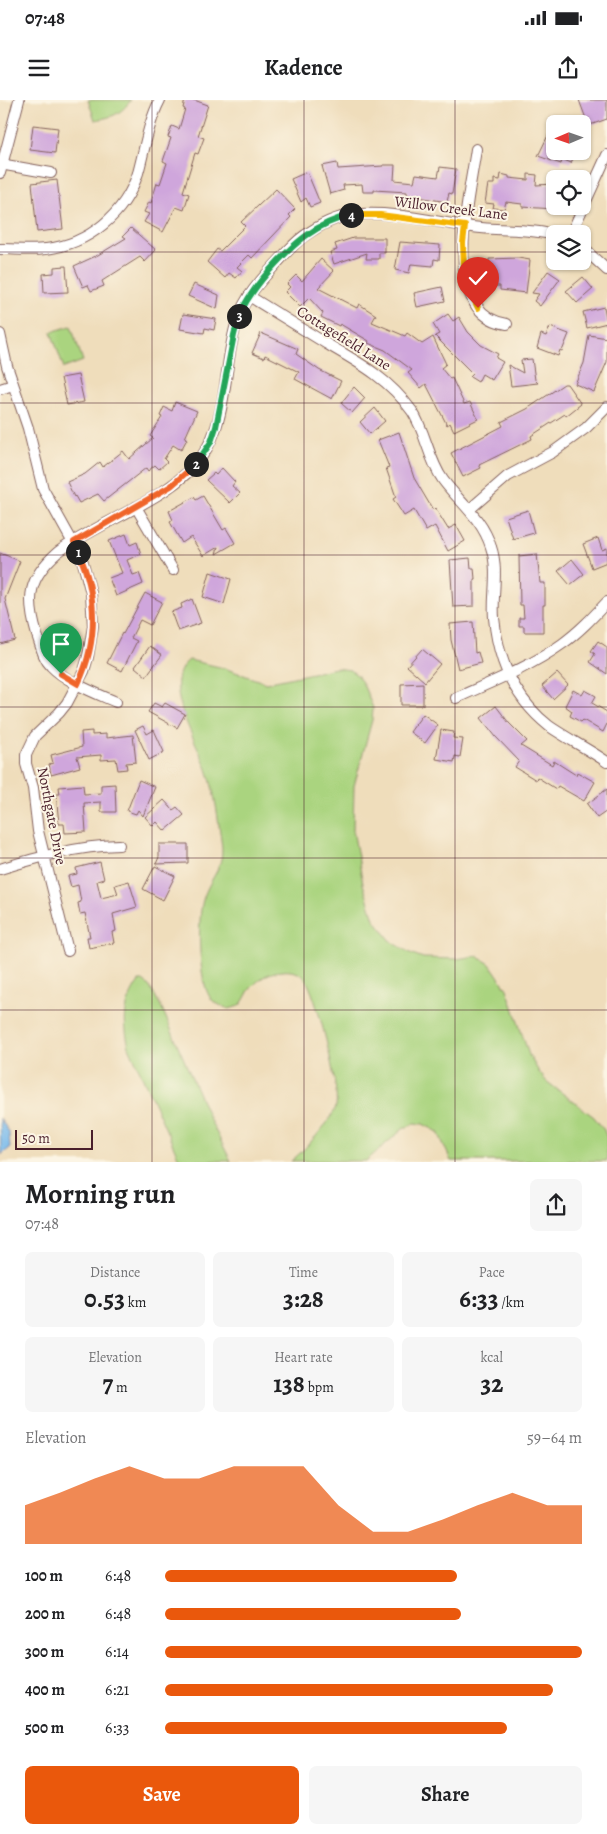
<!DOCTYPE html>
<html lang="en">
<head>
<meta charset="utf-8">
<style>
  body { margin:0; font-family:Alegreya,serif; background:#f6f6f6; color:#202124; height:100vh; display:flex; flex-direction:column; font-size:19px; white-space:nowrap }
  * { box-sizing:border-box; margin:0 }
  p { font-size:16px; color:#757577 }
  .icon { flex:none; width:28px; height:28px; fill:none; stroke:currentColor; stroke-width:2; stroke-linecap:round; stroke-linejoin:round }
  .map { position:relative; height:1062px; overflow:hidden }
  .side { display:flex; flex-direction:column; background:#fff; flex:1 }
  .side>* { flex:none }
  .needle { width:32px; rotate:268deg }
  .tools { position:absolute; left:546px; top:15px; display:grid; gap:10px }
  .tools a { display:grid; place-items:center; width:45px; height:45px; border-radius:8px; background:#fff; box-shadow:0 1px 4px #0004; font-size:25px }
  .scale { position:absolute; left:15px; bottom:12px; width:78px; box-sizing:border-box; padding-left:5px; border:2px solid #4a1f2b; border-top:0; font-size:14px; line-height:18px; white-space:nowrap; color:#4a1f2b; -webkit-text-stroke:4px #fcf5e5; paint-order:stroke }
  .pin { position:absolute; display:grid; place-items:center; width:42px; height:42px; color:#fff; margin:-51px -21px; border-radius:50% 50% 50% 0; rotate:-45deg; box-shadow:0 0 5px #0007 }
  .pin .icon { rotate:45deg }
  .km { position:absolute; width:25px; height:25px; margin:-12px; border-radius:50%; background:#222; color:#fff; font-size:14px; line-height:25px; text-align:center }
  .round { display:grid; place-items:center; flex:none; width:52px; height:52px; border-radius:8px; background:#f6f6f6 }
  .headline { display:flex; align-items:center; justify-content:space-between; height:85px; padding:0 25px }
  h1 { font-size:28px; font-weight:700; line-height:38px }
  .stats { display:grid; grid-template-columns:repeat(3,1fr); gap:8px; height:85px; padding:5px 25px }
  .stats div { display:grid; align-content:center; border-radius:8px; background:#f6f6f6; text-align:center }
  .stats b { font-size:25px; font-weight:700 }
  .stats small { font-size:14px; font-weight:400 }
  .stats p { font-size:14px }
  .chart { height:140px; padding:10px 25px }
  .chart p { display:flex; justify-content:space-between }
  .chart svg { width:100%; height:90px; margin-top:5px; fill:#ea580c; opacity:.7 }
  .action { display:flex; gap:10px; margin-top:auto; padding:10px 25px }
  .action a { flex:1; height:58px; border-radius:8px; background:#ea580c; color:#fff; font-size:20px; font-weight:700; line-height:58px; text-align:center }
  .action a+a { background:#f6f6f6; color:#202124 }
  ul { padding:0 25px; list-style:none; font-size:16px }
  li { display:grid; grid-template-columns:80px 60px 1fr; align-items:center; height:38px }
  li i { height:12px; border-radius:6px; background:#ea580c }
  .status { display:flex; justify-content:space-between; align-items:center; height:35px; padding:0 25px; background:#fff; direction:ltr }
  .status svg { height:14px; fill:currentColor }
  header { display:flex; justify-content:space-between; align-items:center; height:65px; padding:0 25px; background:#fff; font-size:22px; font-weight:700 }
  .map>svg:first-child { display:block }
  .green { fill:#aad47f; stroke:#7a7a55 }
  .water { fill:#77b9ec; stroke:#606c8c }
  .building { fill:#cfa6dc }
  .lines { fill:none; stroke-linecap:round; stroke-linejoin:round }
  .minor-casing { stroke:#84625d; stroke-width:12 }
  .minor { stroke:#fff; stroke-width:10 }
  .split-1-casing { stroke:#fff; stroke-width:10 }
  .split-2-casing { stroke:#fff; stroke-width:10 }
  .split-3-casing { stroke:#fff; stroke-width:10 }
  .split-4-casing { stroke:#fff; stroke-width:10 }
  .split-5-casing { stroke:#fff; stroke-width:10 }
  .split-6-casing { stroke:#fff; stroke-width:10 }
  .split-1 { stroke:#f0652b; stroke-width:6 }
  .split-2 { stroke:#f0652b; stroke-width:6 }
  .split-3 { stroke:#22a559; stroke-width:6 }
  .split-4 { stroke:#22a559; stroke-width:6 }
  .split-5 { stroke:#f5b400; stroke-width:6 }
  .split-6 { stroke:#f5b400; stroke-width:6 }
  .grid { fill:none; stroke:#4a1f2b; stroke-width:1; stroke-opacity:0.55 }
  .labels { text-anchor:middle; stroke-width:4; stroke-linejoin:round; paint-order:stroke }
  .street-label { font-size:15px; fill:#4a1f2b; stroke:#fcf5e5 }
</style>
</head>
<body>
<div class="status"><b>07:48</b><svg viewBox="0 0 49 12"><path d="M0 12V9h3v3zM5 12V6h3v6zM10 12V3h3v9zM15 12V0h3v12zM26 1h20v11H26zM47 4h2v5h-2z"/></svg></div>
<header><svg class="icon" aria-label="menu" viewBox="0 0 24 24"><path d="M4 6h16M4 12h16M4 18h16"/></svg>Kadence<svg class="icon" aria-label="share" viewBox="0 0 24 24"><path d="M12 15V3M7 8l5-5 5 5M5 13v7h14v-7"/></svg></header>
<div class="map">
<svg width="607" height="1062" viewBox="0 0 607 1062">
  <rect width="100%" height="100%" fill="#fcf5e5"/>
  <filter id="ink" filterUnits="userSpaceOnUse"><feTurbulence type="fractalNoise" baseFrequency=".02" numOctaves="2"/><feDisplacementMap in="SourceGraphic" scale="10" xChannelSelector="R" yChannelSelector="G"/><feConvolveMatrix kernelMatrix="1 2 1 2 8 2 1 2 1" color-interpolation-filters="sRGB"/></filter>
  <filter id="wash" filterUnits="userSpaceOnUse"><feTurbulence type="fractalNoise" baseFrequency=".0096" numOctaves="4" result="noise"/><feDisplacementMap in="SourceGraphic" scale="20" xChannelSelector="R" yChannelSelector="G"/><feGaussianBlur stdDeviation="1.12" result="paint"/><feColorMatrix in="noise" values="0 0 0 0 0 0 0 0 0 0 0 0 0 0 0 0 0 1.4 0 .05"/><feComposite in="paint" operator="in"/></filter>
  <g filter="url(#wash)">
    <rect width="100%" height="100%" fill="#efddbb"/>
    <g class="green">
      <path d="M88,0h43c-11,15 -19,17 -36,20z"/>
      <path d="M71,226l12,35 -19,7 -13,-36z"/>
      <path d="M189,560l35,8 42,15 70,-15 14,2 7,5 6,9 10,24 -1,12 -18,66 -1,44 10,54 11,35 17,22 19,12 13,5 33,1 21,-3 13,8 17,25 22,66 10,17 7,9 48,36 10,13 3,8v23h-156l-13,-29 -15,-8 -8,-1 -12,6 -37,32h-75c12,-9 42,-42 45,-55 4,-18 -20,-115 -32,-129 -4,-5 -15,-7 -21,-6 -15,0 -27,10 -35,21 -2,4 -5,10 -8,13 -3,2 -8,3 -11,4 -5,-2 -13,-5 -17,-9 -14,-15 -15,-80 -9,-100 7,-24 23,-32 18,-60 -3,-23 -6,-46 -13,-68 -9,-28 -50,-88 -19,-112z"/>
      <path d="M139,881h4l6,5 12,20 49,114 21,41h-51l-51,-114c-6,-26 -6,-43 10,-66z"/>
    </g>
    <path class="water" d="M0,1018l9,14 1,16 -9,7z"/>
    <g id="blocks">
      <g class="building">
        <path d="M185,0h9l14,5 -10,31 6,2 -6,16 -3,-1 -12,39 6,2 -5,16 -8,-3 -13,25 -19,-10 5,-8 -5,-2 5,-10 2,1 6,-20 3,1 7,-21 -4,-2 8,-23 -3,-1 4,-11 7,3 6,-20 -2,-1z"/>
        <path d="M579,0h28v19l-14,5h-5z"/>
        <path d="M555,21v30h21l-5,12 -9,-4 -1,5 -23,-8z"/>
        <path d="M33,25l25,3 -3,25 -25,-3z"/>
        <path d="M337,63l1,6 45,-3v-1h12l-1,15 20,2 2,-8 22,3 2,-10 16,2 -4,25 -3,-1 -2,9 -40,-7v-3l-33,-2v2h-11l-1,-8 -19,1 1,5 -14,4 -8,-28z"/>
        <path d="M307,72l13,31 -10,4 -4,-9 -5,4 -10,-23z"/>
        <path d="M501,74l8,2v2l19,2v-6l9,1 -1,10 19,-1v25l-33,-2v-3l-16,-2 -2,7 -11,-1 1,-4 -9,-1 3,-19h6v-5l6,1z"/>
        <path d="M57,80l6,49 -26,3 -5,-49z"/>
        <path d="M276,89l19,20 -6,6 2,2 -39,41 -3,-3 -12,12 5,4 -6,7 -7,-5 -4,5 -18,-16 10,-13 3,2 25,-25 -4,-4z"/>
        <path d="M131,128l25,22 -11,12 -5,-5 -38,24 2,5 -13,5 -3,-6 -5,2 -9,-21 24,-11 28,-17 -3,-2z"/>
        <path d="M353,138h32v15h-6v6h-13l1,-6 -33,11 -4,-12 7,-2 -2,-6z"/>
        <path d="M400,142l40,3 -1,15 -5,-1 -1,7 -22,-2 -2,9 -14,-3z"/>
        <path d="M518,158l12,2 -4,33 -26,-3v-4h-11v-27z"/>
        <path d="M321,159l13,12 -16,17 39,20 2,-4 17,11 -4,7 33,14 2,-3 15,11 11,-7 13,27 -5,4 9,11 2,-1 12,26 6,-2 8,17 -24,12 -4,-8 -3,2 -21,-41 -5,4 -13,-15 4,-3 -27,-20 -17,-7 1,-2 -29,-17 -1,2 -18,-9 2,-4 -14,-15 -9,9 -15,-15 5,-5 -3,-3 9,-9 6,6z"/>
        <path d="M66,166l2,26 -24,1 -1,-19 11,-1v-6z"/>
        <path d="M548,171l12,8 -20,27 -6,-5 5,-7 -7,-1z"/>
        <path d="M583,177l10,12 -16,14 -11,-12z"/>
        <path d="M194,184l25,11 -2,14 -29,-13z"/>
        <path d="M442,187l3,14 -28,6 -3,-14z"/>
        <path d="M604,207l3,16 -20,5 -4,-16z"/>
        <path d="M183,214l33,5 -2,11 -9,-2 -1,5 -24,-4z"/>
        <path d="M448,214l5,7 6,-4 9,15 13,13 17,9 -2,4 7,4 -11,18 -10,-6 -4,8 -8,-5 3,-3 -38,-38 4,-2 -6,-10z"/>
        <path d="M550,227l19,7 -7,17 -2,-1 -2,6 -21,-8 4,-14 5,2z"/>
        <path d="M261,233l37,16 -2,5 23,16 22,11 -9,18 -37,-20 4,-7 -34,-17 -1,3 -12,-5z"/>
        <path d="M589,235l18,3v24l-13,30 -19,-8 9,-21z"/>
        <path d="M532,259l3,21 3,3 -27,3 -3,-21 15,8 -2,-13z"/>
        <path d="M78,275l6,27 -17,3 -6,-27z"/>
        <path d="M564,284h3l14,20 -15,12 -1,-2 -34,22 1,3 -53,26 2,3 -18,9 -12,-24 52,-27 -2,-4 26,-13z"/>
        <path d="M354,287l11,11 -13,15 -11,-10z"/>
        <path d="M175,302l22,9 -12,27 2,1 -6,11 -8,-5 -9,14 3,3 -8,7 -4,-4 -7,6 -2,-3 -42,33 -6,-7 -19,9 -4,-7 -1,1 -7,-15 18,-8 15,-12 3,5 20,-16 6,8 24,-21 -3,-2 12,-19 -2,-1 4,-9 8,4z"/>
        <path d="M375,308l10,13 -15,13 -10,-12z"/>
        <path d="M399,332l15,46 19,32 2,-2 13,21 8,-4 9,16 -17,10 -13,-25 -9,5 -12,-21 -10,6 -11,-17 3,-2 -10,-29 3,-1 -11,-27z"/>
        <path d="M222,368l13,14 -3,4 8,7 -10,10 -24,-23 8,-7 2,2z"/>
        <path d="M203,396l20,34 3,-2 9,15 -19,11 2,-7 -15,9 -12,-19 -9,6 -12,-21 3,-2 -4,-9 25,-14 2,3z"/>
        <path d="M528,410l6,23 -21,6 -7,-22z"/>
        <path d="M126,434l4,11 7,-3 4,12 -14,6 6,15 6,-2 4,11 -27,12 -7,-18 13,-5 -13,-32z"/>
        <path d="M598,438l4,12 5,-2v14l-15,6 -9,-24z"/>
        <path d="M0,453l20,8 -15,38 10,41 -15,4z"/>
        <path d="M537,454l3,29h5v22h-2v27h-19v-6h-5v-8h5l-1,-13h-3l-1,-49z"/>
        <path d="M470,458l1,10h3l1,11h-1v27l-21,1 -3,-47z"/>
        <path d="M572,459l12,15 -14,11 -12,-14z"/>
        <path d="M210,472l21,7 -7,25 -21,-7z"/>
        <path d="M145,493l17,9 -12,23 -10,-5 -9,18 6,3 -15,30 -15,-8 15,-30 1,1z"/>
        <path d="M192,499l9,24 -23,8 -7,-19 11,-4 -1,-4z"/>
        <path d="M473,522l2,31 3,-1 3,11 -23,6 -7,-29 -1,-16z"/>
        <path d="M598,541l9,6v27l-17,-12 5,-8 -4,-3z"/>
        <path d="M150,546l12,9 -16,21 -11,-9z"/>
        <path d="M422,549l18,15 -15,18 -18,-16z"/>
        <path d="M557,573l11,12 -15,14 -11,-13z"/>
        <path d="M423,583v22h-22v-21z"/>
        <path d="M573,590l9,5 3,-5 11,6 -4,7 15,9v12l-4,8 -20,-12 -2,2 -11,-6 2,-5 -7,-5z"/>
        <path d="M154,603l8,4 3,-4 20,11 -8,14 -29,-16z"/>
        <path d="M496,606l13,17 18,18 -6,5 31,19 2,-4 22,14 1,-3 18,10 -11,19 -26,-15 -2,3 -19,-12 -1,3 -21,-13 4,-6 -23,-24 -15,-19z"/>
        <path d="M423,614l15,11 -13,18 -15,-11z"/>
        <path d="M143,626l4,8 7,-4 10,22 -15,8 -14,-30z"/>
        <path d="M441,630l13,2 -1,6 10,1 -3,18 -5,-1 -1,6 -18,-3z"/>
        <path d="M92,631v4l14,-1v4l27,-3 3,27 -10,1 1,6 -9,1 -2,-11 -15,1v-5l-24,2 3,10 -29,8 -2,-11 4,-1 -2,-8 31,-8 -1,-15z"/>
        <path d="M139,680l16,7 -12,29 -5,-6 -2,4 -9,-3z"/>
        <path d="M115,684l1,28h-15v-10l-17,1 2,29 -21,1 -1,-9h-5l-3,-30h4l-1,-7 24,-2 1,9 17,-1v-8z"/>
        <path d="M607,689v22l-10,7 -10,-14z"/>
        <path d="M164,700l9,10 4,-3 7,8 -19,16 -8,-9 -4,4 -8,-9z"/>
        <path d="M159,744h29v19l-32,1 3,-7z"/>
        <path d="M100,762l4,17 -7,2 4,17 17,-4 -3,-9 14,-4 8,26 -24,7 3,17 -4,1 2,11 -25,5 -2,-11h3l-5,-24 -5,1 -2,-11 3,-1 -3,-17 -7,2 -3,-11 9,-2 -1,-6z"/>
        <path d="M155,766l20,10 -12,24 -20,-11z"/>
      </g>
    </g>
  </g>
  <g filter="url(#ink)">
    <use href="#blocks" fill-opacity="0" stroke="#84625d" stroke-width="1"/>
    <g class="lines">
      <g class="minor-casing">
        <g id="minor">
          <path d="M476,49c-6,45 -38,165 31,175"/>
          <path d="M0,64l51,9"/>
          <path d="M0,73l19,-73"/>
          <path d="M571,134l36,-79"/>
          <path d="M582,147l25,23"/>
          <path d="M0,149c15,0 31,2 46,0 43,-5 79,-35 92,-76 7,-25 10,-50 22,-73"/>
          <path d="M249,196c26,16 52,32 78,48 33,19 62,35 85,67 14,21 16,48 31,69 17,23 39,38 48,67 8,23 1,47 3,71 4,43 21,81 55,108 19,13 39,23 58,36"/>
          <path d="M0,234l7,32 21,62 15,61 39,70 9,34 2,33 -5,31 -4,14 -17,32 -8,10 -24,23 -9,19v9l7,24 5,43 30,120"/>
          <path d="M0,289l13,-4"/>
          <path d="M136,407l37,63"/>
          <path d="M470,409l38,-33 45,-24 33,-24 21,-21"/>
          <path d="M456,598c36,-16 74,-31 106,-54 17,-12 31,-27 45,-42"/>
          <path d="M116,602c-20,-9 -50,-20 -65,-36 -8,-8 -10,-20 -14,-31 -11,-37 -9,-57 21,-83 43,-32 114,-53 144,-96 27,-38 21,-91 35,-135 7,-23 24,-41 40,-58 9,-10 17,-20 27,-27 14,-10 31,-19 48,-21 38,-5 83,7 120,12 28,4 56,1 83,8"/>
          <path d="M0,769c39,-12 78,-23 119,-24"/>
        </g>
      </g>
      <use href="#minor" class="minor"/>
    </g>
  </g>
  <g class="lines" filter="url(#ink)">
    <g class="split-1-casing">
      <path id="split-1" d="M61,574l17,10c20,-42 20,-90 0,-132"/>
    </g>
    <g class="split-2-casing">
      <path id="split-2" d="M78,452l-4,-10 97,-56 25,-22"/>
    </g>
    <g class="split-3-casing">
      <path id="split-3" d="M196,364l15,-22 5,-15 18,-92 5,-19"/>
    </g>
    <g class="split-4-casing">
      <path id="split-4" d="M239,216c7,-17 18,-31 30,-45 24,-27 47,-48 82,-56"/>
    </g>
    <g class="split-5-casing">
      <path id="split-5" d="M351,115h29l85,11 -2,17 1,25"/>
    </g>
    <g class="split-6-casing">
      <path id="split-6" d="M464,168l4,18 10,22"/>
    </g>
    <use href="#split-1" class="split-1"/>
    <use href="#split-2" class="split-2"/>
    <use href="#split-3" class="split-3"/>
    <use href="#split-4" class="split-4"/>
    <use href="#split-5" class="split-5"/>
    <use href="#split-6" class="split-6"/>
  </g>
  <path class="grid" d="M152,0v1062M304,0v1062M455,0v1062M0,152h555M582,152h25M0,303h607M0,455h607M0,607h607M0,758h607M0,910h607"/>
  <g class="labels">
    <g class="street-label">
      <text transform="translate(451 108) rotate(7)" y="5">Willow Creek Lane</text>
      <text transform="translate(344 238) rotate(32)" y="5">Cottagefield Lane</text>
      <text transform="translate(52 716) rotate(79)" y="5">Northgate Drive</text>
    </g>
  </g>
</svg>
<div class="tools">
<a><svg class="needle" viewBox="-14 -14 28 28"><path d="M0-13l5 13h-10z" fill="#e53935"/><path d="M0 13l5-13h-10z" fill="#757577"/></svg></a>
<a><svg class="icon" aria-label="locate" viewBox="0 0 24 24"><circle cx="12" cy="12" r="6"/><path d="M12 2v4M12 18v4M2 12h4M18 12h4"/></svg></a>
<a><svg class="icon" aria-label="layers" viewBox="0 0 24 24"><path d="M12 4l9 5-9 5-9-5zM3 14l9 5 9-5"/></svg></a>
</div>
<div class="scale">50 m</div>
<div class="pin" style="left:61px;top:574px;background:#1e9e55"><svg class="icon" aria-label="arrive" viewBox="0 0 24 24"><path d="M6 21V4h12l-3 4 3 4H6"/></svg></div>
<div class="pin" style="left:478px;top:208px;background:#d93025"><svg class="icon" aria-label="check" viewBox="0 0 24 24"><path d="M5 12l5 5 9-10"/></svg></div>
<b class="km" style="left:78px;top:452px">1</b>
<b class="km" style="left:196px;top:364px">2</b>
<b class="km" style="left:239px;top:216px">3</b>
<b class="km" style="left:351px;top:115px">4</b>
</div>
<section class="side">
<div class="headline"><div><h1>Morning run</h1><p>07:48</p></div><a class="round"><svg class="icon" aria-label="share" viewBox="0 0 24 24"><path d="M12 15V3M7 8l5-5 5 5M5 13v7h14v-7"/></svg></a></div>
<div class="stats">
<div><p>Distance</p><b>0.53<small> km</small></b></div>
<div><p>Time</p><b>3:28</b></div>
<div><p>Pace</p><b>6:33<small> /km</small></b></div>
</div>
<div class="stats">
<div><p>Elevation</p><b>7<small> m</small></b></div>
<div><p>Heart rate</p><b>138<small> bpm</small></b></div>
<div><p>kcal</p><b>32</b></div>
</div>
<div class="chart"><p><span>Elevation</span>59–64 m</p>
<svg viewBox="0 0 160 44" preserveAspectRatio="none"><path d="M0 44V25L10 19L20 12L30 6L40 12L50 12L60 6L70 6L80 6L90 25L100 38L110 38L120 32L130 25L140 19L150 25L160 25V44z"/></svg>
</div>
<ul>
<li><b>100 m</b>6:48<i style="width:70%"></i></li>
<li><b>200 m</b>6:48<i style="width:71%"></i></li>
<li><b>300 m</b>6:14<i style="width:100%"></i></li>
<li><b>400 m</b>6:21<i style="width:93%"></i></li>
<li><b>500 m</b>6:33<i style="width:82%"></i></li>
</ul>
<div class="action"><a>Save</a><a>Share</a></div>
</section>
</body>
</html>
